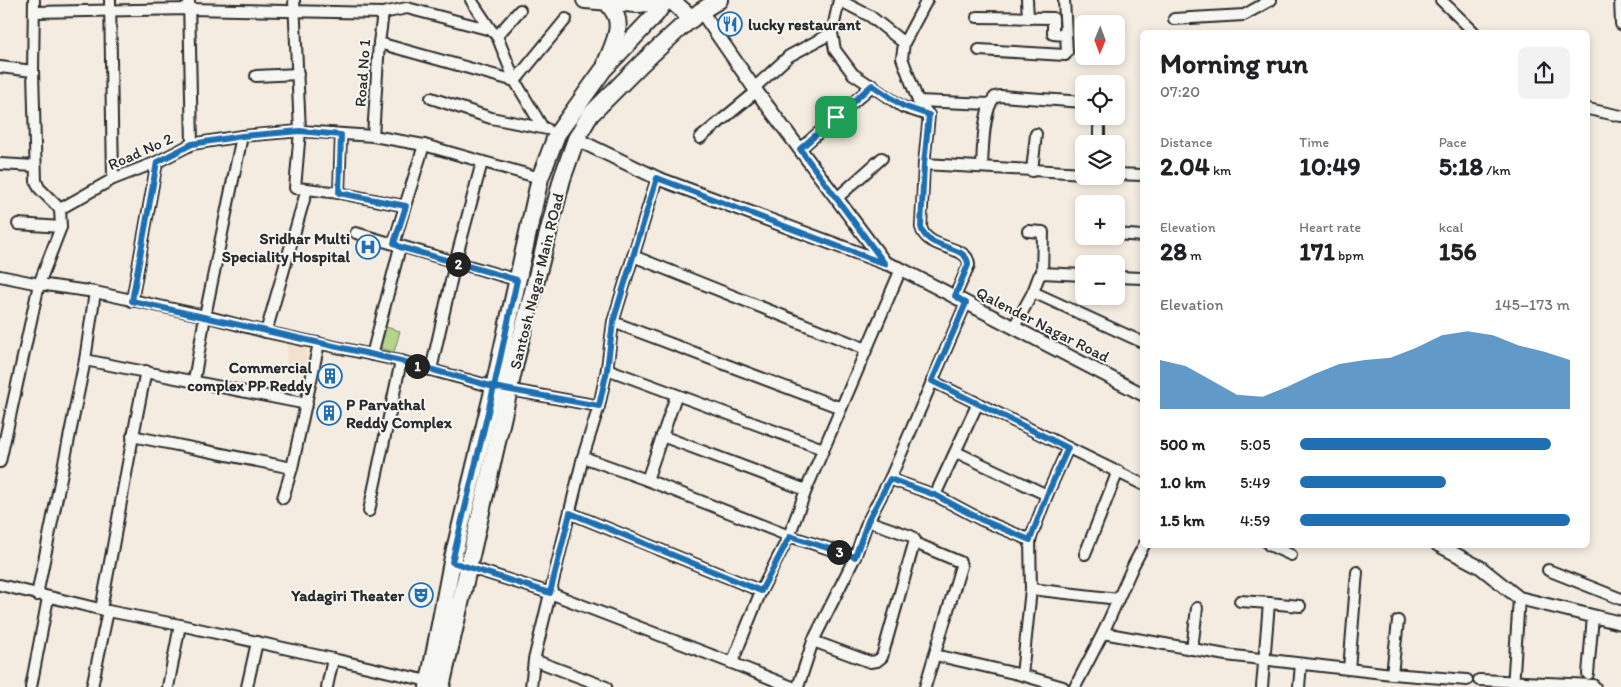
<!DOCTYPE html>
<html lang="en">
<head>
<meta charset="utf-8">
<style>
  body { margin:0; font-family:Itim,sans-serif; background:#f2f2f2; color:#202124; height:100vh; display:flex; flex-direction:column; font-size:19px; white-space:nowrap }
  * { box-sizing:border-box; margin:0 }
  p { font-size:16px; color:#757577 }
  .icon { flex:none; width:28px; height:28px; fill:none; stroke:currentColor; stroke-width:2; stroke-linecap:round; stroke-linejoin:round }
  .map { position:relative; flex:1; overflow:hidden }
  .sheet { position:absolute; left:1140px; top:30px; width:450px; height:518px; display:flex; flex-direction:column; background:#fff; border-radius:8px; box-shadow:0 2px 8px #0003 }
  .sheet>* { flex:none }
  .needle { width:32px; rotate:181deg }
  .fabs { position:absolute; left:1075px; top:15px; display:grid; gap:10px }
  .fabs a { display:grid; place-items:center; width:50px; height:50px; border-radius:8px; background:#fff; box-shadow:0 2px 8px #0003; font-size:25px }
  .pin { position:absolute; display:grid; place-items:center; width:42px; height:42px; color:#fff; margin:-21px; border-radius:10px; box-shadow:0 2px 8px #0006 }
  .km { position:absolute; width:25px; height:25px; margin:-12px; border-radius:50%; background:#222; color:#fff; font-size:14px; line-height:25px; text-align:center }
  .round { display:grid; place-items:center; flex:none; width:52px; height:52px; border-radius:8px; background:#f2f2f2 }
  .head { display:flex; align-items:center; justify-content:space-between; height:85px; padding:0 20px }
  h1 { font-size:28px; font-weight:700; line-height:38px }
  .figures { display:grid; grid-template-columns:repeat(3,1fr); gap:8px; height:85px; padding:5px 20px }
  .figures div { display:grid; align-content:center }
  .figures b { font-size:25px; font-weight:700 }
  .figures small { font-size:14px; font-weight:400 }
  .figures p { font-size:14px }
  .chart { height:140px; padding:10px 20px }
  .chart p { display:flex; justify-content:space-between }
  .chart svg { width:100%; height:90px; margin-top:5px; fill:#1f6fb2; opacity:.7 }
  ul { padding:0 20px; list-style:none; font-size:16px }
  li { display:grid; grid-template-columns:80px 60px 1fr; align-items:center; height:38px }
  li i { height:12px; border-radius:6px; background:#1f6fb2 }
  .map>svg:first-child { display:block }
  .built { fill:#f3e0cd }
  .park { fill:#b7d48c; stroke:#71805c }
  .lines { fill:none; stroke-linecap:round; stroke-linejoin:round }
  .minor-casing { stroke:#2b2b2b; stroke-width:14 }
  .tertiary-casing { stroke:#2b2b2b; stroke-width:16 }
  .primary-casing { stroke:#2b2b2b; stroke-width:20 }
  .minor { stroke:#f6f6f2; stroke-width:10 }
  .tertiary { stroke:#f6f6f2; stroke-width:12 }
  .primary { stroke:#f6f6f2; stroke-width:16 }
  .route-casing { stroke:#fff; stroke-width:10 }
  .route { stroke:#1f6fb2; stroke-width:6 }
  .labels { text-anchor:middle; stroke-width:4; stroke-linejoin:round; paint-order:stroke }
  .poi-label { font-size:16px; font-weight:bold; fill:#2b2b2b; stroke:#f6f6f2; text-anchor:end }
  .street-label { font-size:16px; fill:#2b2b2b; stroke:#f6f6f2 }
</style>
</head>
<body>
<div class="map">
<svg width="1621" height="687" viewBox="0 0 1621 687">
  <rect width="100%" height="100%" fill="#f5ece1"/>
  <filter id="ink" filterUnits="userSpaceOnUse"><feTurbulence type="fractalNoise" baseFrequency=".02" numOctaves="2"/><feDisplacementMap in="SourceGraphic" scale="10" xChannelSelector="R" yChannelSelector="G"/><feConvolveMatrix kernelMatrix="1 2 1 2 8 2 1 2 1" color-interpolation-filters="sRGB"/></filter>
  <g filter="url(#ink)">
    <path class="built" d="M288,344l19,2 -2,21 -19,-3z"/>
    <path class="park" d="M386,327l14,4 -6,21 -14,-4z"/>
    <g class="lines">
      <g class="minor-casing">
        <g id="minor">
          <path d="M34,0l-1,71 3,110 3,7 21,21 53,-30 44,-17 35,-18 50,-8 58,-5 73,5 51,9 116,33"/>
          <path d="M110,0l3,179"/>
          <path d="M189,0l3,144"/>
          <path d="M471,0l20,30 6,6 18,45 28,47"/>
          <path d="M839,0l31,16 34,27 -2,15 16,43 11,14 -5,49"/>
          <path d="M839,0l-7,33 3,17 18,24 50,33 25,8"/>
          <path d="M1027,0l1,18"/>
          <path d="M1441,0l33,32"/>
          <path d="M1620,0l1,24"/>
          <path d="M34,12l155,-3 194,4 24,-5 84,22"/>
          <path d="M977,17l76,1v16l13,1"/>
          <path d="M1174,19l70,-4 27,-15"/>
          <path d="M497,36l23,-26"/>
          <path d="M379,43l136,38 51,-62"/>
          <path d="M904,43l23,-43"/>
          <path d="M979,50l86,5 2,-3 -3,-52"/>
          <path d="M0,67l33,4"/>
          <path d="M256,76l42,-2"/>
          <path d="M754,88l35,-32 43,-23"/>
          <path d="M431,98l60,20 56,11"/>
          <path d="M918,101l72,3"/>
          <path d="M1588,109l33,7"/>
          <path d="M341,135l-2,58 66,13 19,-61"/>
          <path d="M373,136l6,-93 4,-30"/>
          <path d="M700,138l57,-47"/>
          <path d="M1099,144v-16"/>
          <path d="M800,149l73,-64"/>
          <path d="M482,162l-27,101 -24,107 63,17 105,19"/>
          <path d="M0,164l35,2"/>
          <path d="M982,166c1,-17 1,-57 13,-69l6,-1 83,6"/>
          <path d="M1032,171l4,-37"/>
          <path d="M1116,174l26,1"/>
          <path d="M307,189l32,4"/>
          <path d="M837,198l45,-40"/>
          <path d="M18,224l43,3"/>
          <path d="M1028,231l15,1 -1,42"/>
          <path d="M356,233l161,47"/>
          <path d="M1116,234l26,2"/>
          <path d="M394,243l11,-37"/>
          <path d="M633,256l233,93"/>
          <path d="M0,276l39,8 56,8 110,24 61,16 135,29 30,9"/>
          <path d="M1116,277l26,1"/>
          <path d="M1033,292l6,-16 3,-3 42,2"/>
          <path d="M955,296l14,-31c0,-21 -43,-14 -48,-38l3,-63 160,9"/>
          <path d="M132,301l25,-139"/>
          <path d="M613,322l228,86"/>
          <path d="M1014,327l19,-35 109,50"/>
          <path d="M266,332l41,-143 -12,-1 5,-57 -6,-131"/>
          <path d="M372,355l28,-108"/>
          <path d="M85,360l222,44"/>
          <path d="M607,369l216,80"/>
          <path d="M194,381l11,-65 37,-180"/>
          <path d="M932,381l210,103"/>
          <path d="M132,436l160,32"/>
          <path d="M662,436l144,54"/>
          <path d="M956,452l91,43"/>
          <path d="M583,457l64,23 142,56 66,21"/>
          <path d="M0,462l39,-178 22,-57 -1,-18"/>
          <path d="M890,479l45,16 47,25 48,20 1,49 -9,86"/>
          <path d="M647,480l29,-84"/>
          <path d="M935,495l43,-92"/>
          <path d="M283,498l9,-30 27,-125"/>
          <path d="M369,511l32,-150"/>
          <path d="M570,513l191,78"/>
          <path d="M1030,540l17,-45 21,-47"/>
          <path d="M915,543l45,19 1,4 -36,121"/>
          <path d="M1269,545l22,10"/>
          <path d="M1085,554l33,-83"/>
          <path d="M465,566l85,27 182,70 60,24"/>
          <path d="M1548,570l73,29"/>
          <path d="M0,585l108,26 72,14 153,34"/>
          <path d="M1031,589l87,10"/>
          <path d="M37,595l48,-235 10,-68"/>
          <path d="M1240,601l29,2"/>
          <path d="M101,609c16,-79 28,-159 45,-238"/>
          <path d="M1103,633l123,22 166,19 75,6"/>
          <path d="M813,641l57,21 7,-1 5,-4 33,-117 -4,-4 -43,-15"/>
          <path d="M1192,649l5,-41"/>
          <path d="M935,655l87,20 41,12"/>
          <path d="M534,660l72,27"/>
          <path d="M732,663l29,-72 28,-55 17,-46 95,-221"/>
          <path d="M1349,669l8,-97"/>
          <path d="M1392,674l6,-53"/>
          <path d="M1588,674l5,-58"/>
          <path d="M1479,680l114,5 2,2"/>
          <path d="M31,687l17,-89"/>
          <path d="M92,687l16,-76"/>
          <path d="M168,687l12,-62"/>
          <path d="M247,687l10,-45"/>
          <path d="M327,687l6,-28 95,22"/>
          <path d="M531,687l3,-27 49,-203 16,-51 8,-37 6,-47 44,-144"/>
          <path d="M798,687l15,-46 42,-84 13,-36 22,-42 76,-176"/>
          <path d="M1075,687l28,-54 30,-67 11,-21"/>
          <path d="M1262,687l7,-84 31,3"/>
          <path d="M1299,687l2,-23"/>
          <path d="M1513,687l6,-89"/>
        </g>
      </g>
      <g class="tertiary-casing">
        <g id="tertiary">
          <path d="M701,11l53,77 131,175"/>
          <path d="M576,139l81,39 244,91 241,125"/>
          <path d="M1438,545l42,22 39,31 102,25"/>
        </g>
      </g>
      <g class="primary-casing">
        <g id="primary">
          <path d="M585,0l52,4 35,-3 20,18"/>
          <path d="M606,63c5,-13 16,-33 10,-47 -2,-5 -6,-10 -9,-14"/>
          <path d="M428,687l24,-125 42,-175 46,-209 17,-44 46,-64 52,-55 11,-15"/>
          <path d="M441,687l77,-337 44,-171 14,-40 14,-24 52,-52 37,-34 22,-18 18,-11"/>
        </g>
      </g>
      <use href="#minor" class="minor"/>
      <use href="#tertiary" class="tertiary"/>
      <use href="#primary" class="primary"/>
    </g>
  </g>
  <g class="lines" filter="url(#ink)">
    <g class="route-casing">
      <path id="route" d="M836,117l-36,32 85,115 -228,-86 -44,144 -6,48 -8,36 -105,-19 -93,-26 -269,-60 25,-139 35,-18 50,-8 58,-5 41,4 -2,58 67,13 -12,37 6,4 117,33 -23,107 -42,175 98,31 20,-80 191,78 29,-55 65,21 13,-36 22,-42 45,16 47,25 48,20 17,-45 21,-47 -136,-67 34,-78 -11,-7 13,-31c1,-21 -42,-14 -47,-38l3,-63 5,-49 -26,-9 -31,-21 -36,32"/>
    </g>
    <use href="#route" class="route"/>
  </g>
  <defs>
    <g id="restaurant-ring" transform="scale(1.25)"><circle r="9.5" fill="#f6f6f2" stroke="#1f6fb2" stroke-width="1.5"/><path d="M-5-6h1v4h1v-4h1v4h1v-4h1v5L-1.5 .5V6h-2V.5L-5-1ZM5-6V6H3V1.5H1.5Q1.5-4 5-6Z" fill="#1f6fb2"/></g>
    <g id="hospital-ring" transform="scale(1.25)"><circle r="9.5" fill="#f6f6f2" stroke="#1f6fb2" stroke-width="1.5"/><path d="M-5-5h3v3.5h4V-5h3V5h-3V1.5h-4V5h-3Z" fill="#1f6fb2"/></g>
    <g id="building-ring" transform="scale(1.25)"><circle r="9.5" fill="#f6f6f2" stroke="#1f6fb2" stroke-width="1.5"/><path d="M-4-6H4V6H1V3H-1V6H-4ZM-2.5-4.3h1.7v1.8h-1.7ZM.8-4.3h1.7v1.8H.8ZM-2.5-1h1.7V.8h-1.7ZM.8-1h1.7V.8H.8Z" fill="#1f6fb2"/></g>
    <g id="theatre-ring" transform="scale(1.25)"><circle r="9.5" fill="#f6f6f2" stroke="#1f6fb2" stroke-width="1.5"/><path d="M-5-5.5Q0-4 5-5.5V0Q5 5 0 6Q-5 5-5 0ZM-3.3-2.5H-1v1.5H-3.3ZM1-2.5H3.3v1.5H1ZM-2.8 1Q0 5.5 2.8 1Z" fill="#1f6fb2"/></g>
  </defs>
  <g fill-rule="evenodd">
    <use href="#restaurant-ring" x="730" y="24"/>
    <use href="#hospital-ring" x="368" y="247"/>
    <use href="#building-ring" x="330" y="376"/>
    <use href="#building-ring" x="329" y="413"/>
    <use href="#theatre-ring" x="421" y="595"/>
  </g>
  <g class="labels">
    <g class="poi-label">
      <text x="748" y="30" text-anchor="start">lucky restaurant</text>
      <text x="350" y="244">Sridhar Multi<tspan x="350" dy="18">Speciality Hospital</tspan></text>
      <text x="312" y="373">Commercial<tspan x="312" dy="18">complex PP Reddy</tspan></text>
      <text x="346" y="410" text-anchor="start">P Parvathal<tspan x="346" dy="18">Reddy Complex</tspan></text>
      <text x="404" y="601">Yadagiri Theater</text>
    </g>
    <g class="street-label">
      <text transform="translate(362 73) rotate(-86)" y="6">Road No 1</text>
      <text transform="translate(140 151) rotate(-24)" y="6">Road No 2</text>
      <text transform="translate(536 281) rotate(-76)" y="6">Santosh Nagar Main ROad</text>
      <text transform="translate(1043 324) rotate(27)" y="6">Qalender Nagar Road</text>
    </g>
  </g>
</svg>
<div class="fabs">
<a><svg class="needle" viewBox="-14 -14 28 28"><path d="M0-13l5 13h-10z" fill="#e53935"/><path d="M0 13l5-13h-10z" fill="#757577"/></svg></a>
<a><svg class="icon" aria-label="locate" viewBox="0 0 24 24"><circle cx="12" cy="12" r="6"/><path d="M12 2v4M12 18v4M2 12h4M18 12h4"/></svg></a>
<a><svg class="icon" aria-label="layers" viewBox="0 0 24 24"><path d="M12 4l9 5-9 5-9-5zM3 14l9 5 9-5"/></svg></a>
<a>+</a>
<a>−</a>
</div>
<div class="pin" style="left:836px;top:117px;background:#1e9e55"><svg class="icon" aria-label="arrive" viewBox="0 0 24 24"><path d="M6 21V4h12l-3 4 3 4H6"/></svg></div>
<b class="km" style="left:417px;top:366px">1</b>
<b class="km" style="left:458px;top:264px">2</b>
<b class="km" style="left:839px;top:552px">3</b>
<section class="sheet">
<div class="head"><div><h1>Morning run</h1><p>07:20</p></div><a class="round"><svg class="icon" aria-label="share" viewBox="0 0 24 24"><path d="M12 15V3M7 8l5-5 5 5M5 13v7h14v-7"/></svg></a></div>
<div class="figures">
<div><p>Distance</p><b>2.04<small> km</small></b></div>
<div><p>Time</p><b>10:49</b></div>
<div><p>Pace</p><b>5:18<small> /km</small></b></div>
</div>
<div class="figures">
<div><p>Elevation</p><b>28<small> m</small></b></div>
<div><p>Heart rate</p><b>171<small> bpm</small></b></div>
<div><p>kcal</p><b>156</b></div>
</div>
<div class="chart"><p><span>Elevation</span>145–173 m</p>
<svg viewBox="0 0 160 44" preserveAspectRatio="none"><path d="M0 44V20L10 23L20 30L30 37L40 38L50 33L60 27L70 22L80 20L90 19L100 14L110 8L120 6L130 8L140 13L150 16L160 20V44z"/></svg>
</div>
<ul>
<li><b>500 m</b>5:05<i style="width:93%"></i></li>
<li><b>1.0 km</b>5:49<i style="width:54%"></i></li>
<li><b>1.5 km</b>4:59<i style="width:100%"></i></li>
</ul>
</section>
</div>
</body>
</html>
